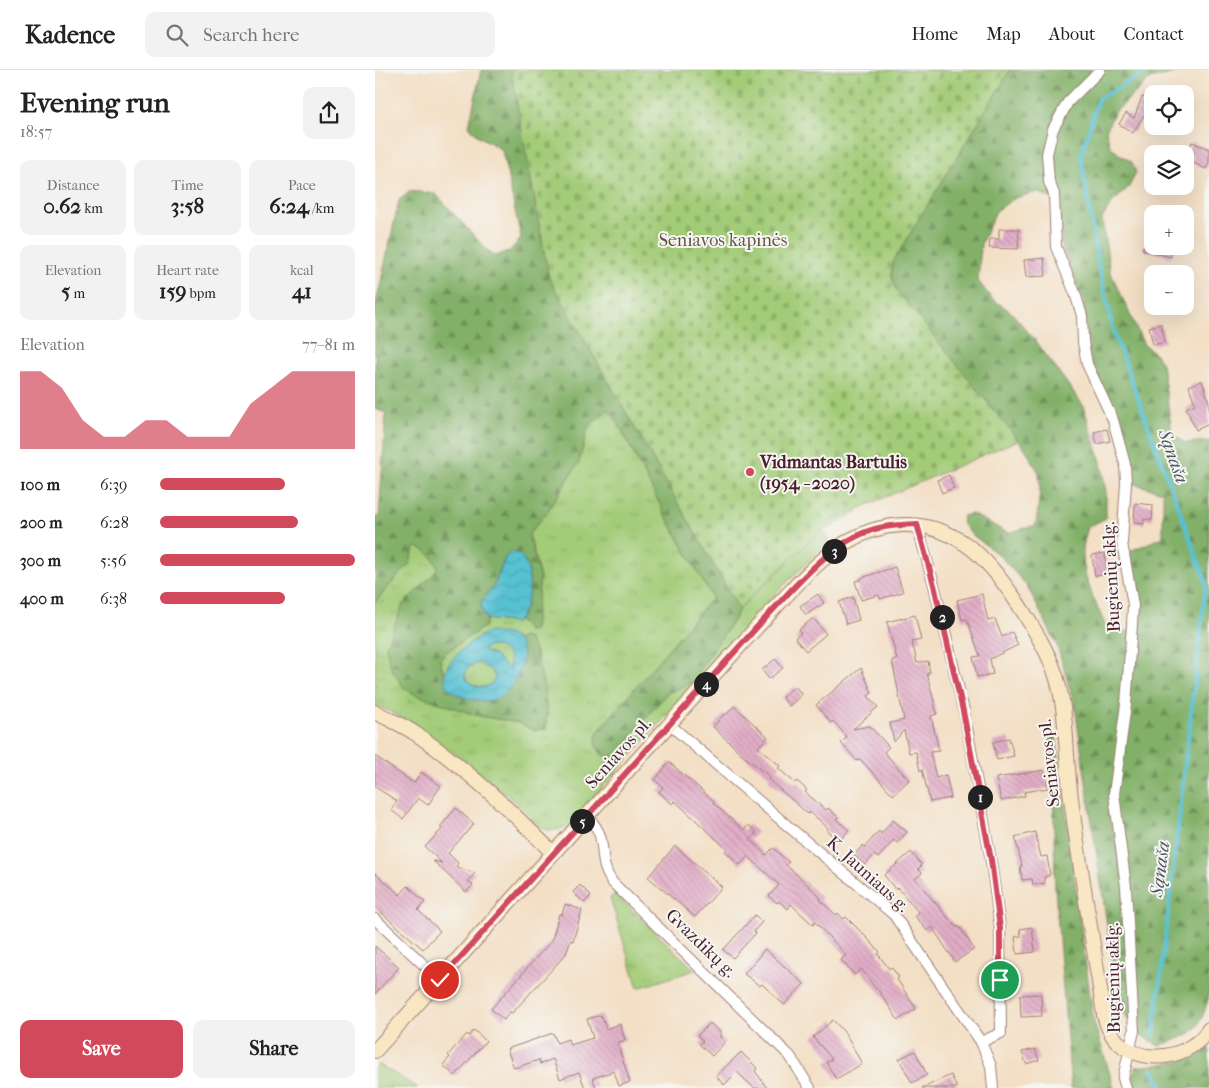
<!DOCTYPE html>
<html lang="en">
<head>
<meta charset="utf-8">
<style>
  body { margin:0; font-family:"IM FELL French Canon",serif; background:#f2f2f2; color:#222; height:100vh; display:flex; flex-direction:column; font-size:19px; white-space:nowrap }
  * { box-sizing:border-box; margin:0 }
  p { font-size:16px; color:#767676 }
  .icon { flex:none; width:28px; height:28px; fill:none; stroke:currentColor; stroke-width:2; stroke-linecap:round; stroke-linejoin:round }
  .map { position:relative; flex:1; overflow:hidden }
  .panel { display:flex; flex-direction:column; background:#fff; width:375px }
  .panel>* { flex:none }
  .fabs { position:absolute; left:769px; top:15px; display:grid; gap:10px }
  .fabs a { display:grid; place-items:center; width:50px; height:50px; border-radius:10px; background:#fff; box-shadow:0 5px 20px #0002; font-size:25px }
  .pin { position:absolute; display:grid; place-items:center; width:42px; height:42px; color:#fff; margin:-21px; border:2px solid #fff; border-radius:50%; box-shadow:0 1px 5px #0007 }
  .km { position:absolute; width:25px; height:25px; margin:-12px; border-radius:50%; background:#222; color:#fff; font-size:14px; line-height:25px; text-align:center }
  .round { display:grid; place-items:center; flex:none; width:52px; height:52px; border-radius:10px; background:#f2f2f2 }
  .head { display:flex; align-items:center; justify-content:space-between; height:85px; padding:0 20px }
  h1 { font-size:28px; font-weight:700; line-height:38px }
  .figures { display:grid; grid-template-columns:repeat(3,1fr); gap:8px; height:85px; padding:5px 20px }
  .figures div { display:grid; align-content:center; border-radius:10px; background:#f2f2f2; text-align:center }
  .figures b { font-size:21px; font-weight:700 }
  .figures small { font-size:14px; font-weight:400 }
  .figures p { font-size:14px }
  .chart { height:140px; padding:10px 20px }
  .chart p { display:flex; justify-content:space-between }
  .chart svg { width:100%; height:90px; margin-top:5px; fill:#d1495b; opacity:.7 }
  .cta { display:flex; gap:10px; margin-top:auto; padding:10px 20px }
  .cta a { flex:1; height:58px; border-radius:10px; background:#d1495b; color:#fff; font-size:20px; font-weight:700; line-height:58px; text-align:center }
  .cta a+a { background:#f2f2f2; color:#222 }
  ul { padding:0 20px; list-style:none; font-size:16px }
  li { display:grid; grid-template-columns:80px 60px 1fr; align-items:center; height:38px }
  li i { height:12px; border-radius:6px; background:#d1495b }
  header { display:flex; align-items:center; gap:30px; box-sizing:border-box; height:70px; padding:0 25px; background:#fff; border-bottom:1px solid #e0e0e0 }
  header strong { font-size:24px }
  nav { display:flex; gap:28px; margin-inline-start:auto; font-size:18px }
  .search { width:350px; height:45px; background:#f2f2f2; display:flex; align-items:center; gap:12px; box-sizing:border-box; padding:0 18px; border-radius:10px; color:#767676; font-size:19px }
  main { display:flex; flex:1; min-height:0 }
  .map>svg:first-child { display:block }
  .grass { fill:url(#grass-tufts); stroke:#767652 }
  .forest { fill:url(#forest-firs); stroke:#66684a; fill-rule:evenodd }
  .cemetery { fill:url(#cemetery-stones); stroke:#767652 }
  .water { fill:url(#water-waves); stroke:#50707e; fill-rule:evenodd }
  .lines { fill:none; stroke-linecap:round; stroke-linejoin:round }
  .stream { stroke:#56c1d2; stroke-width:4 }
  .building { fill:url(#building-back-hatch) }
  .street-casing { stroke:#9e7f78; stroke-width:12 }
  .secondary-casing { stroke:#9e7f78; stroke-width:16 }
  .street { stroke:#fff; stroke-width:10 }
  .secondary { stroke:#f9e7c3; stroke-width:14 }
  .route-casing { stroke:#fff; stroke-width:10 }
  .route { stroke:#d1495b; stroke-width:6 }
  .poi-dot { fill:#d1495b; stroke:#f6f6f2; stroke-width:2 }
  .labels { text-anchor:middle; stroke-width:4; stroke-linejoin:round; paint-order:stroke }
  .park-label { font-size:18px; fill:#655342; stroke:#f6f6f2 }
  .poi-label { font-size:18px; font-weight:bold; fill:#4a1f2b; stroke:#f6f6f2; text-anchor:start }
  .street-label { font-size:18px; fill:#4a1f2b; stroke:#f6f6f2 }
  .water-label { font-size:19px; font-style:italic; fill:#4e5865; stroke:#f6f6f2 }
</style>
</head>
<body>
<header>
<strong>Kadence</strong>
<div class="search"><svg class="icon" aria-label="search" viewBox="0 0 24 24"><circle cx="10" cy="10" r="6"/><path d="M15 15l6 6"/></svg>Search here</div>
<nav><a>Home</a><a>Map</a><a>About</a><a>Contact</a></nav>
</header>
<main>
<section class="panel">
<div class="head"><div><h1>Evening run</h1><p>18:57</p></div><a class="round"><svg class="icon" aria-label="share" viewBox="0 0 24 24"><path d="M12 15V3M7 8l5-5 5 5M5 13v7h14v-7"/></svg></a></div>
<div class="figures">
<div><p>Distance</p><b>0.62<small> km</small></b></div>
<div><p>Time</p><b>3:58</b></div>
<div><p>Pace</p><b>6:24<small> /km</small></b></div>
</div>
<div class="figures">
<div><p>Elevation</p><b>5<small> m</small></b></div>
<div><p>Heart rate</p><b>159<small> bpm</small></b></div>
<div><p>kcal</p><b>41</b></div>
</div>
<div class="chart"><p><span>Elevation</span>77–81 m</p>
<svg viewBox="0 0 160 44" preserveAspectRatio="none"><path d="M0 44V6L10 6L20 14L30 30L40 38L50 38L60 30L70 30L80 38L90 38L100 38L110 22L120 14L130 6L140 6L150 6L160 6V44z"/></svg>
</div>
<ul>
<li><b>100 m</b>6:39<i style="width:64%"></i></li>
<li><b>200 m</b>6:28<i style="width:71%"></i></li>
<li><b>300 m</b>5:56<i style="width:100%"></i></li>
<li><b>400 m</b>6:38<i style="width:64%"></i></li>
</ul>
<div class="cta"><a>Save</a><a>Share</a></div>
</section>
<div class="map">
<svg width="834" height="1018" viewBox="0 0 834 1018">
  <defs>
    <pattern id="grass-tufts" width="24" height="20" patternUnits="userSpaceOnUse" patternTransform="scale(1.25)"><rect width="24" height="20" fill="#a3cc78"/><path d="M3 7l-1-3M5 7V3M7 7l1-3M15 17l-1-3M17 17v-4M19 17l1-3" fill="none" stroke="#8eaf68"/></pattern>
    <pattern id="forest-firs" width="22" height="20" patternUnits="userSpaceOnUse" patternTransform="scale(1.25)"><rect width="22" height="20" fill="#82b068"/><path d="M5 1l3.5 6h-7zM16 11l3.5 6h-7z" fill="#6c8f56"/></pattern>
    <pattern id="cemetery-stones" width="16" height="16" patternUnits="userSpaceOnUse" patternTransform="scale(1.25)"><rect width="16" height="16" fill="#a3cc78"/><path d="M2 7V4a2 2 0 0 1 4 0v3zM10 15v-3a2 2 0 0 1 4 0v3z" fill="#8eaf68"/></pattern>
    <pattern id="water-waves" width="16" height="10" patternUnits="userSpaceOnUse" patternTransform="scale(1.25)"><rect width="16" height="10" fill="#56c1d2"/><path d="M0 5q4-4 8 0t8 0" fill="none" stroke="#4ca5b4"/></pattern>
    <pattern id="building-back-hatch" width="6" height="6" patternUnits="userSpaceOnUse" patternTransform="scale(1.25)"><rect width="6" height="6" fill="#e1aec7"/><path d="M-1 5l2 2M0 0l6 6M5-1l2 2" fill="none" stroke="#c395ab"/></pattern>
  </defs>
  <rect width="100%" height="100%" fill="#f6f6f2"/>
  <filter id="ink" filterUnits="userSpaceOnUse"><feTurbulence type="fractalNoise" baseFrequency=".02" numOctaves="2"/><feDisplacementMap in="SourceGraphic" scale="10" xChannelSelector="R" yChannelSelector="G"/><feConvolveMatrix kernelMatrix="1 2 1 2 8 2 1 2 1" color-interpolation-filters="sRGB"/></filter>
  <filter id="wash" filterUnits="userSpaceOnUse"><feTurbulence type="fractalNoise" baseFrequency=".0096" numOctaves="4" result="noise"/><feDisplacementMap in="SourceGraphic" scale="20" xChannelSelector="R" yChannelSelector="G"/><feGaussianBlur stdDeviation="1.12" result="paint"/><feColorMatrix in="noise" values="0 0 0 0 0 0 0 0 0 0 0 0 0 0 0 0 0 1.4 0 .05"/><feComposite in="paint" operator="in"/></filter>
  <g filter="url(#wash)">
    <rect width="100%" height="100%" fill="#f3dfc5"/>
    <g class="grass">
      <path d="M233,339l8,10 51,99 46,81 -8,7 -108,127 30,12 7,-13 32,-38 24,-11 45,-65 4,-9 91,-88 26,-12 1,3 -34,19 6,10 -49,48 -212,237 -11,4h-11l-8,-5 -23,-24 -76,-59 -46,-29 -18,-8v-103l35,-39 4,-16c13,1 18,9 24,20l-52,80 89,68 44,8 14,7 15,-13 -12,-65 -13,-15 -6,3 -13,-7 -55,31 -5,9 -4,-14 6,-7 39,-26 2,-7 28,4 4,-3 9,11 12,-52 -11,-45 18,-22 32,-50 9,-35z"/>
      <path d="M116,576c12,0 22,10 18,23h-2l-12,-13 -11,-5v-3z"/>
      <path d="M103,593l13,7 4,7c-5,17 -30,9 -30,-3 0,0 2,-6 3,-7z"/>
      <path d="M240,824l80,76 -57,18 -28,-90z"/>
      <path d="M3,994l40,24h-43v-20z"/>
    </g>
    <g class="forest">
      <path d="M106,0h30l38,208 190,331 -4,9 -45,65 -24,11 -32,38 -7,13 -9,12 -16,-2 -7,-10 2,-12 108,-127 8,-7 -46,-81 -51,-99 -8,-10 -20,18 -9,35 -32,50 -18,22 11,45 -6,51 -6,1 -9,-11 7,-15 3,-35 -23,-14 -12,30 -13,16 2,12 4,5 -2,7 -39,26 -6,7c2,7 3,17 6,23 8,17 30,19 46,19l29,-53 -4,-8 6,-3 6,2c11,21 20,66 17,90l-13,1 -14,-7 -44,-8 -61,-21 -11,-7 -12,-19 -5,-21 17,-43 31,-30 4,-7c-6,-11 -11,-18 -24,-20l-4,16 -35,39v-85h4l7,-104 -11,-4v-101l24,-108 12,-9 25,3 49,54 10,8 15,-5 11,-13 -19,-88 -25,-15 -8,-9z"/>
      <path d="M635,0h178l-38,9 -36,34 -8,18 4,15 9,8 13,8 4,10 -7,15 -18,17 -9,15 8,52 34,74 12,9 6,10 10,69 13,10 24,-2v555c-10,38 -15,37 -50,50l-25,-15 -16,-31 -43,-293 -18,-62 -30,-59 -27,-30 -30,-23 -8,-10 1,-7 9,-2 36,19 28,-8 4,-34 -1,-18 -13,-23 -128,-158c-7,-12 -8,-19 -4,-32zM662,122l22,10 3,45 21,53 7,60 26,61 14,43 4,20 29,8v45l-33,14 5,34 1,41 -12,7 -18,-6c-10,-24 -24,-49 -23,-76 0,-8 3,-16 5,-24l18,-9v-26l-5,-30 -18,-57 -48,-65 -25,-29 -17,-11 -15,-19 3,-37 15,-33 19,-13z"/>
      <path d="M681,667l37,281 21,70h-43l-16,-199 -2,-111 -4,-39z"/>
      <path d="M834,977v41h-75l-3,-11 5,-10 26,-3 32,-6z"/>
    </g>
    <path class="cemetery" d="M136,0h499l-116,190c-4,13 -3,20 4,32l120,148 -188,81 -91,88 -190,-331z"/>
    <g class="water">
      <path d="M137,482c26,3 19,60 3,71l-28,-4 -4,-5 -2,-12 13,-16 12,-30z"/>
      <path d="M113,562c9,1 22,0 29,8 16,17 -5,55 -24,60 -8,2 -16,0 -23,-1 -54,-14 -9,-54 18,-67zM116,576c12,0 22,10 18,23l-2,-1 -12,-12 -11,-5v-3zM103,593l13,7 4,7c-5,17 -30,9 -30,-3 0,0 3,-6 3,-7z"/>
    </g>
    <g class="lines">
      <g class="stream">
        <path d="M775,0l-52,29 -17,57 17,108 17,72 91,246 -52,453"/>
        <path d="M776,999l13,19"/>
      </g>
    </g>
    <g id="blocks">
      <g class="building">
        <path d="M767,27l11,3v11l-5,-2 -15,24 -14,-9 7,-11 8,5z"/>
        <path d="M817,72l17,7v13l-3,7 -15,-7 3,-6 -7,-3z"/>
        <path d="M624,159h20l-1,20 -29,-1 1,-9h9z"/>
        <path d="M768,176h30l-2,11 -28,-7z"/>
        <path d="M669,188l2,18 -20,1 -2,-17z"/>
        <path d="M786,254l4,18 -12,3 -4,-18z"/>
        <path d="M827,311l7,21v22l-13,6 -10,-22 9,-4 -6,-18z"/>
        <path d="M732,359l3,12 -13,3 -3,-12z"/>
        <path d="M574,405l5,13 -12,5 -5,-13z"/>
        <path d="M760,433l18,2 -1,15 -8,-1v5l-10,-1z"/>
        <path d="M730,483l2,21 -12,2 -3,-21z"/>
        <path d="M520,497l8,25 -23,7 -1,-4 -18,5 -6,-19 6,-1v-2z"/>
        <path d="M443,524l6,9 -18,12 -6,-9z"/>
        <path d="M607,524l6,27 7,-2 7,18 10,-5 6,13 -28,14 3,15 -16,3 -4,-20 7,-1 -13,-37 -5,1 -5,-20z"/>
        <path d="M478,527l6,23 -13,4 -7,-22z"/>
        <path d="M540,545l6,25 -9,2 5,21 11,-2 2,12h-3l10,41 -6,2 8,35 -9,1 6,26 10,-3 5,23 -21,4 -8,-33 -2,2 -4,-19 -7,1 -5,-23 -10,12 -4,-19 14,-3 -12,-60 5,-1 -10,-37z"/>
        <path d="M438,548l13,16 -20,17 -11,-13 6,-5 -2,-3z"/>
        <path d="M400,589l8,9 -14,11 -7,-9z"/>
        <path d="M486,598l11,25 -4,3 10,11 -25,22 17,-3 19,21 -5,5 25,28 -16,15 -33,-36 -3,2 -16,-18 6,-6 -14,-16 -2,2 -15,-18z"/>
        <path d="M420,616l7,9 -13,11 -7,-9z"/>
        <path d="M359,636l34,31 -10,10 22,19 -2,2 17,15 2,-2 10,9 -2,2 21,18 2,-2 10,9 -2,2 13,11 -10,11 -13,-11 2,-2 -18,-16 -2,2 -40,-35 2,-2 -24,-19 -33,-31 11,-13 2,1z"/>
        <path d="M634,668l5,18 -17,4 -4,-18z"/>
        <path d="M0,686l39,27 7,-11 20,14 -13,19 -10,-7 -15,21 -12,-9 6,-9 -22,-14z"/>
        <path d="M294,692l45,39 -1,2 31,27 4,-5 9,7 -7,8 16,15 7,-7 16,14 -3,3 22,20 13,13 -1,2 16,15 2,-2 5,6 3,-2 20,20 14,15 -2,2 11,15 2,-2 8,10 -2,2 19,30 -18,11 -21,-32 -1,1 -15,-20 -6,6 -14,-15 5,-5 -31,-33 -2,3 -22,-21 -3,5 -9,-8 -2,2 -8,-7 10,-11 -31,-29 -8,9 -15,-14 2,-2 -52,-48 -3,3 -13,-12 4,-5 -8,-7z"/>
        <path d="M669,700l4,18 -24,4 1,4 -24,5 -5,-23z"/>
        <path d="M81,738l18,16 -26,29 10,10 -2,4 19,6 -7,8 5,4 -7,7 -33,-31 9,2 -17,-16 17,-18 -2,-2z"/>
        <path d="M518,750l14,12 -10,11 -3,-3 -16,18 -4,-3 -9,10 -11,-10 9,-10 2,2 14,-16 2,3z"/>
        <path d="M660,762l6,25 6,-1 3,19 -6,2 1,6 -12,2 -1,-6 -10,1 -2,-14h2l-7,-29z"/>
        <path d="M300,776l47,41 -27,30 -47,-40z"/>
        <path d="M536,782l11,13 -4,4 4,4 -7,6 41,48 3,-1 15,23 -19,13 -23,-35 -5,4 -12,-15 4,-3 -21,-25 -2,2 -12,-15z"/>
        <path d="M0,803l25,22 8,-9 17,16 -7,8 22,21 -17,18 -48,-42z"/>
        <path d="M205,815l11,11 -7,7 -11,-11z"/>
        <path d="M190,834l17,6 -9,31 -2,-1 -5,14 -42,46 -12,13 -2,-1 -6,8 -13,-11 61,-69 7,-26 3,1z"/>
        <path d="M380,845l7,7 -8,9 2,2 -23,25 -10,-8z"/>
        <path d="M657,857l3,25 -18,2 -2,-17 6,-1 -1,-7z"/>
        <path d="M0,876l24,21 -24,27z"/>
        <path d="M390,879l39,35 -20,21 -22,-21 -2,2 -16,-12z"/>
        <path d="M666,924l1,22 -21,1 -1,-22z"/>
        <path d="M226,945l5,14 14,-5 5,16 -8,3 13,39 -11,4 -5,-15 -21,7 3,10h-11l-6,-16 -19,7 -7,-20 -13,5 -1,-4 -25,8 -7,-19 46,-16 4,10 11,-4 2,6 23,-7 -6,-19z"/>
        <path d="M458,950l12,13 17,31 -26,15 -10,-17 6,-3 -19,-22z"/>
        <path d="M335,953l12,11 -3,2 6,6 -13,14 -13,-12 4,-3 -6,-5z"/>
        <path d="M99,960l12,11 -31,35 -12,-11 7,-8 -2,-2 19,-21 2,2z"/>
        <path d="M660,979l4,11 -13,4 -4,-12z"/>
        <path d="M540,981l12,24 -15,8 -13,-24z"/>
        <path d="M366,982l16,16 -2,3 12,17h-13l-17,-16 -13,13 -8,-9z"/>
        <path d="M576,1005l6,13h-35z"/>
      </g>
    </g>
  </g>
  <g filter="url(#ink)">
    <use href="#blocks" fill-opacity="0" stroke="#9e7f78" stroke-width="1"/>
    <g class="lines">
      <g class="street-casing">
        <g id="street">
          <path d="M725,0l-32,32 -15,27 -6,25 2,28 5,12 2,53 19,46 7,23 1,26 4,22 26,56 12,44 1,19 -4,60 11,62 -1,20 -6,79 -12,90 12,93 8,144 -11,47 3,10"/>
          <path d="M542,455l17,60 30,126 27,150 9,67 1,105 -20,9"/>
          <path d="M294,654l120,103 105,88 87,127 10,24 2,22"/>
          <path d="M212,745c5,7 11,13 13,21 5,19 0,28 12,46l178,174 20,32"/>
          <path d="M0,849l65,61"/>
        </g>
      </g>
      <g class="secondary-casing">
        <g id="secondary">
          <path d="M0,642c13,7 28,13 41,22 49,33 95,77 137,119"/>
          <path d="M0,981l382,-424c28,-29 54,-62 88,-84 18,-11 37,-17 57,-18 60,-2 93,42 122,88 11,18 23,37 30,57 14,38 11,81 16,120 9,76 23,150 34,225 3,10 6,20 14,27 27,25 72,16 91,-13"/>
        </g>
      </g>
      <use href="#street" class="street"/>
      <use href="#secondary" class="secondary"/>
    </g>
  </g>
  <g class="lines" filter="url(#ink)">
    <g class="route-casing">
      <path id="route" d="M65,910l317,-353c33,-34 71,-85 118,-98 14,-4 28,-4 42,-5l17,61 29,126 28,149 9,68v52"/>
    </g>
    <use href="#route" class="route"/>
  </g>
  <circle class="poi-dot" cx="375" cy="402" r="5"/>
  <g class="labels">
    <g class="park-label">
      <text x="348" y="176">Seniavos kapinės</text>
    </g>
    <g class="poi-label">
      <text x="385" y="398">Vidmantas Bartulis<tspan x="385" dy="21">(1954 - 2020)</tspan></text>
    </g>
    <g class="street-label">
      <text transform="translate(736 507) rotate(-93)" y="6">Bugienių aklg.</text>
      <text transform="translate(243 683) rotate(-48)" y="6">Seniavos pl.</text>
      <text transform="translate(674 693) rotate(-96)" y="6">Seniavos pl.</text>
      <text transform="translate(493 804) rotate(42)" y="6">K. Jauniaus g.</text>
      <text transform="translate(326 873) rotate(44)" y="6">Gvazdikų g.</text>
      <text transform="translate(738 908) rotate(-91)" y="6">Bugienių aklg.</text>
    </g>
    <g class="water-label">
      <text transform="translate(799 386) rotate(70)" y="7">Sąnaša</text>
      <text transform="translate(784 799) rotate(-83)" y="7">Sąnaša</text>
    </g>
  </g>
</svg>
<div class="fabs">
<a><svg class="icon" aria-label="locate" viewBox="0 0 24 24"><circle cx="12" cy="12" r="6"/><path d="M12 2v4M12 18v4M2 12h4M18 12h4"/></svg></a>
<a><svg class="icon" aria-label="layers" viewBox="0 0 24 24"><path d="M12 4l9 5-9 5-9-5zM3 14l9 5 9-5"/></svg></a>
<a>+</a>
<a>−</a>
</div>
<div class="pin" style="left:625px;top:910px;background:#1e9e55"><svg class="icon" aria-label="arrive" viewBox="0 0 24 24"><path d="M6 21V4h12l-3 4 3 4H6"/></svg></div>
<div class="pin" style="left:65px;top:910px;background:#d93025"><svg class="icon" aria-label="check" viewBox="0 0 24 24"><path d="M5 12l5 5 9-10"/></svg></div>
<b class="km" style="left:605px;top:727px">1</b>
<b class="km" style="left:567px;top:547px">2</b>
<b class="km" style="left:459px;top:481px">3</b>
<b class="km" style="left:331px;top:614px">4</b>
<b class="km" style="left:207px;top:751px">5</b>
</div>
</main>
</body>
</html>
